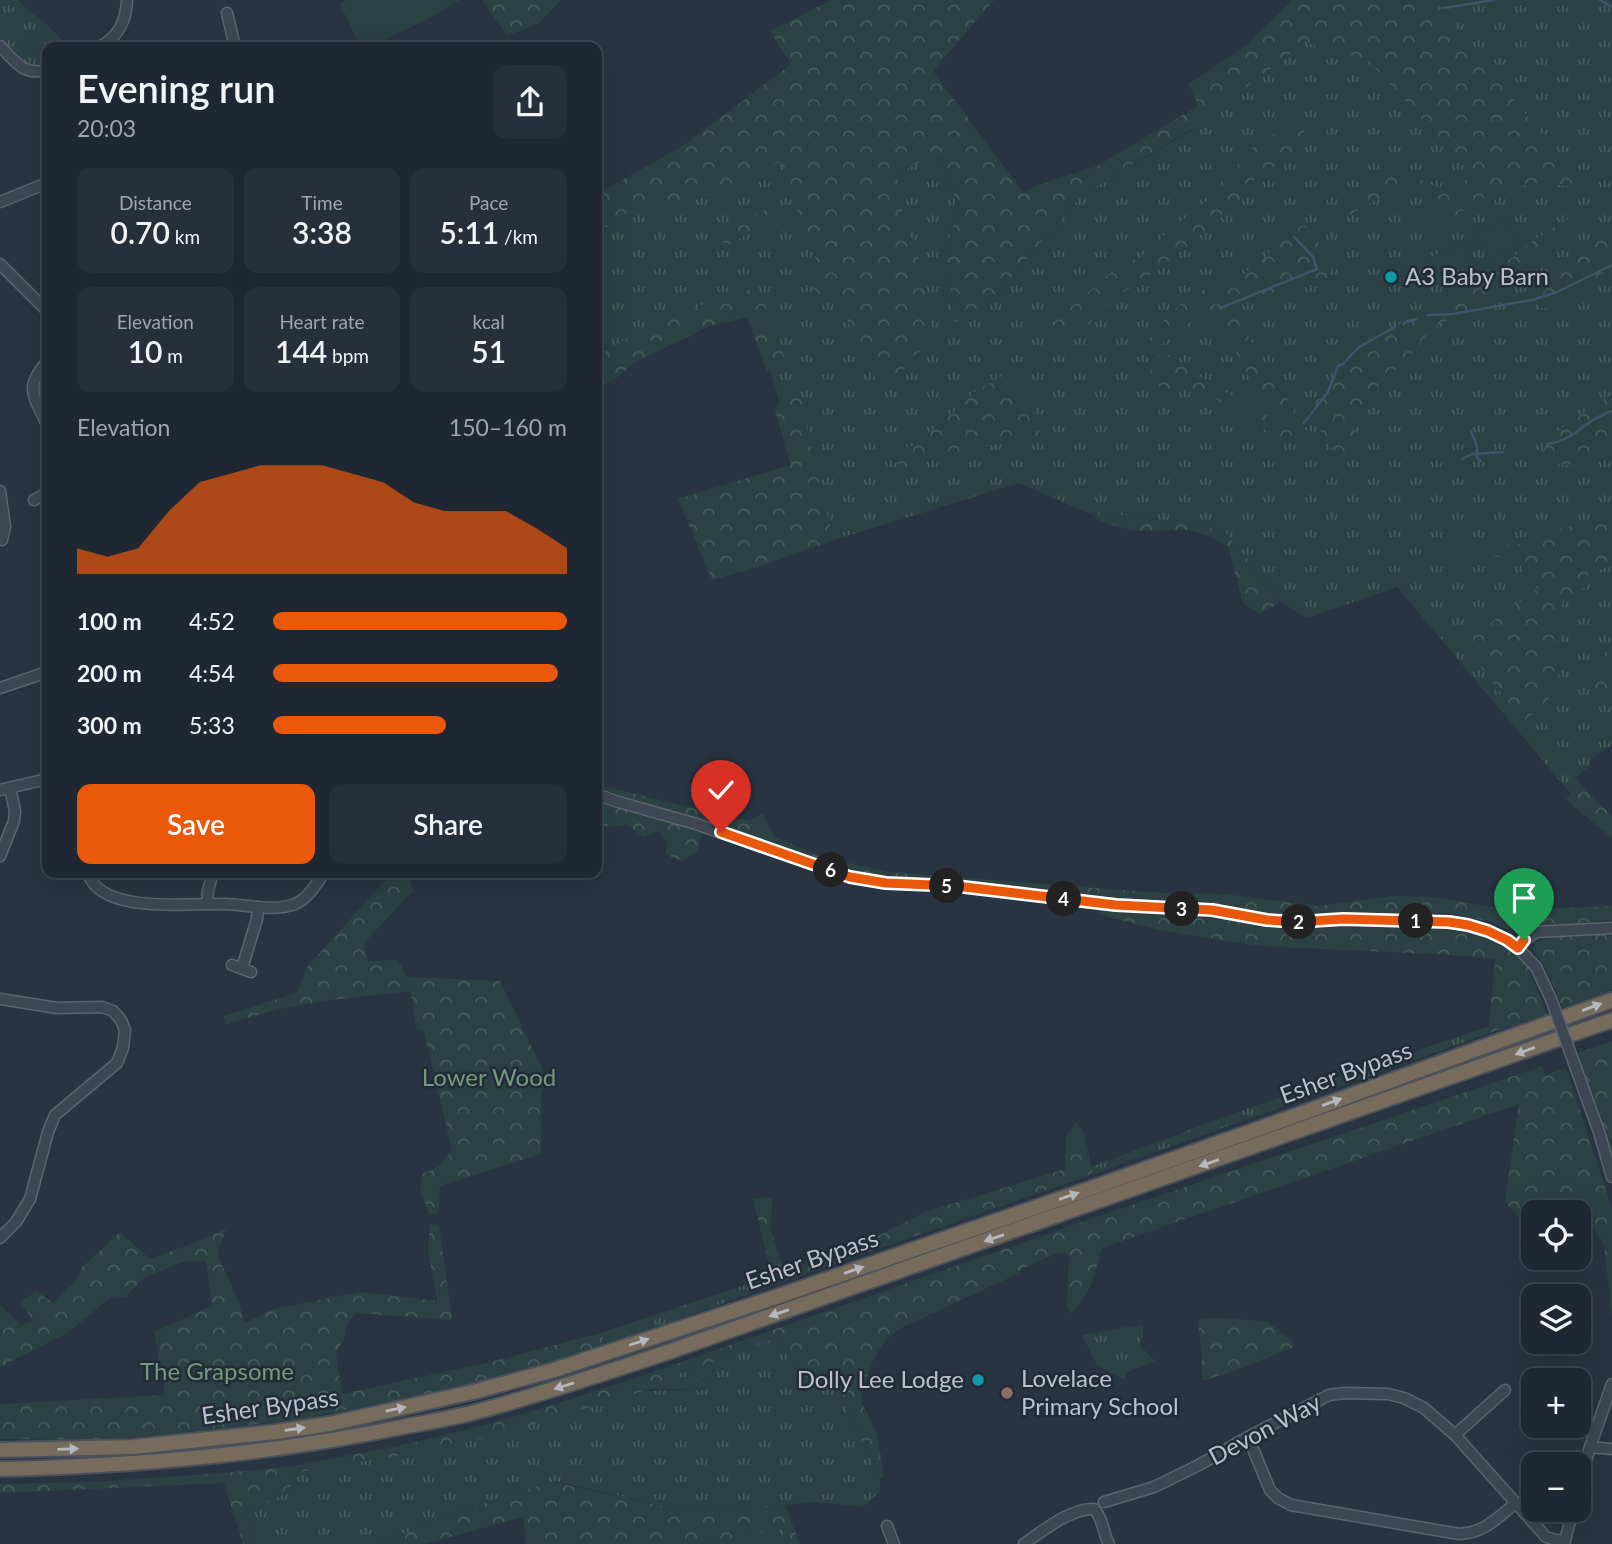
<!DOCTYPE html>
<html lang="en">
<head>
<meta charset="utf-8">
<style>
  body { margin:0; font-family:Lato,sans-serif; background:#272f3a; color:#f1f3f6; height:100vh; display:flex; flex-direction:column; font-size:26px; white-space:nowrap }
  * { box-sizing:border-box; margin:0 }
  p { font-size:23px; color:#a1a5ac }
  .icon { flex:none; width:38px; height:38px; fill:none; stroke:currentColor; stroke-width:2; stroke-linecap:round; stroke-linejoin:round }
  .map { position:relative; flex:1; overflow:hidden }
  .panel { position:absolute; left:42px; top:42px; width:560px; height:836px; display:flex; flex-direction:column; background:#1f2732; border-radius:14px; box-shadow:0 7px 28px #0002,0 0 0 2px #3c444d }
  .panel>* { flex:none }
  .tools { position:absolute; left:1521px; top:1200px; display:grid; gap:14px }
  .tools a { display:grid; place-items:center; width:70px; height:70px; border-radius:14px; background:#1f2732; box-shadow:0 7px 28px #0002,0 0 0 2px #3c444d; font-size:35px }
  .pin { position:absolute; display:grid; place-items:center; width:60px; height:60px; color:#fff; margin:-72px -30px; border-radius:50% 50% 50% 0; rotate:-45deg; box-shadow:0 0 7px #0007 }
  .pin .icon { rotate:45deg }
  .km { position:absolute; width:35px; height:35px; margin:-18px; border-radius:50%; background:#222; color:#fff; font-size:19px; line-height:35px; text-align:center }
  .round { display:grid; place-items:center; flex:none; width:74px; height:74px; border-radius:14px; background:#272f3a }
  .head { display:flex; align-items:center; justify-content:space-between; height:119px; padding:0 35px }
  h1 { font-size:38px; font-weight:600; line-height:52px }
  .metrics { display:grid; grid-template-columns:repeat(3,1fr); gap:10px; height:119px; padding:7px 35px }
  .metrics div { display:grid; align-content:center; border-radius:14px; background:#272f3a; text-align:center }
  .metrics b { font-size:30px; font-weight:600 }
  .metrics small { font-size:19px; font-weight:400 }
  .metrics p { font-size:19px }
  .chart { height:196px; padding:14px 35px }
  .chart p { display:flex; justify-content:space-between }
  .chart svg { width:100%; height:126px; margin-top:7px; fill:#ea580c; opacity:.7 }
  .primary-button { display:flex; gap:14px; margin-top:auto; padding:14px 35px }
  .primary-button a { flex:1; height:80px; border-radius:14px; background:#ea580c; color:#fff; font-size:28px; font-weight:600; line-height:80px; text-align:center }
  .primary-button a+a { background:#272f3a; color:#f1f3f6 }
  ul { padding:0 35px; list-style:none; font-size:23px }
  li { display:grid; grid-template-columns:112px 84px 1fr; align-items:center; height:52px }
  li i { height:18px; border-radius:9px; background:#ea580c }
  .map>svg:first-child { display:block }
  .grass { fill:url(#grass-tufts) }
  .forest { fill:url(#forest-crowns) }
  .garden { fill:#2b4143 }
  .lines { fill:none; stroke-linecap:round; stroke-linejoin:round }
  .stream { stroke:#40536a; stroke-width:2.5 }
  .minor-casing { stroke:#5b646f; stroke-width:13 }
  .highway-casing { stroke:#48515c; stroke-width:18 }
  .minor { stroke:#3d4652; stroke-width:10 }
  .highway { stroke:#776b5b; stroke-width:14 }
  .minor-bridge-casing { stroke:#5b646f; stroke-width:13; stroke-linecap:butt }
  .minor-bridge { stroke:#3d4652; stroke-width:10 }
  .oneway { fill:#b3b8c1 }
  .route-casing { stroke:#fff; stroke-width:14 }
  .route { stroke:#ea580c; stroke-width:9 }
  .culture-dot { fill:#0f9aa8; stroke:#222b37; stroke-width:2.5 }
  .education-dot { fill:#8d6e63; stroke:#222b37; stroke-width:2.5 }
  .labels { text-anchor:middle; stroke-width:5; stroke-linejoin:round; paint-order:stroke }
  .poi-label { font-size:24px; fill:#bac1cc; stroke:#222b37; text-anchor:start }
  .street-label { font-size:24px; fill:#bac1cc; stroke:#222b37 }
  .park-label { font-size:24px; fill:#739b7b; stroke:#222b37 }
</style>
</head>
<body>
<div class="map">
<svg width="1612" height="1544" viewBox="0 0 1612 1544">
  <defs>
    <pattern id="grass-tufts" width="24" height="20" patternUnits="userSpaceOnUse" patternTransform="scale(1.75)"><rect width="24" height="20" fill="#2b4143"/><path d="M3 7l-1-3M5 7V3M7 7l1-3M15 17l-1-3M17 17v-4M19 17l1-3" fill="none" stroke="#485b5d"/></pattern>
    <pattern id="forest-crowns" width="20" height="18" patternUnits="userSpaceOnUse" patternTransform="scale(1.75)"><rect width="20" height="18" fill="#2b4143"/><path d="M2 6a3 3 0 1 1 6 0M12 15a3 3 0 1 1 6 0" fill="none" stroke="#485b5d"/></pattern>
  </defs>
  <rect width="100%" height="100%" fill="#293442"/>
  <g class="grass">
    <path d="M0,0h18c9,10 20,17 30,26 9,8 14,17 26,21h-27v20l-19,1 -19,-17 -5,-9 -4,-2z"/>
    <path d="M1293,0h316l3,3v742l-23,16 1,5 -15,12 -5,15 -173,-206 -89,31 -28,-16 -20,-28 -36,-43 -38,-8 -88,-11 -5,3 -74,-32 -185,57 -43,-75 -16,-55 4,-9 -29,-104 -153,69v-138l190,-89 110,36 35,-21 7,2 8,9 10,44 -11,41 9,72 43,-29 85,-99 111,-65 4,-23 -9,-22 58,-39z"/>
    <path d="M1489,1026l1,7 -397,141 -2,-7 141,-53z"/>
    <path d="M772,1276l2,9 -175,63 -2,-14z"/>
    <path d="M1143,1324v12l-4,8 16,17 -29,12 -1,7 -28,-15 -15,-30z"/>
    <path d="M780,1336c13,36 13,33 51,40l49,103v13l-17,15 -46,-5 -33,3 -103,5 -126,-29 -52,15 -127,48h-121l-9,-29 42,-24 11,-19 342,-81 64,-1 1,-10h-25l-5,-6 67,-23z"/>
    <path d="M782,1528l7,16h-89z"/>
  </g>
  <g class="forest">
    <path d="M482,0h79l-23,24 -31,12z"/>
    <path d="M832,0h163l-3,2 -59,69 91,122 14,-8 59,-19 101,-60 -9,-22 58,-39 46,-45h141l152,189 -47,-7 -51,13 -45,29 -11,5 -8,-8 14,-11v-8l-36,-17 -54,31 -27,22 -8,-3c10,17 24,18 17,42l-16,4 -24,-1 -17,13 -33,11 8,32 16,26 10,21 7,5 12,20 1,9 -14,-1 -13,-6 -8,-12 -31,-62c-10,-9 -12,-19 -20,-28l-25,20 -13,2 -7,14 -18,1 15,-21 29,-28 52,-20 22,-17 26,-29 16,-5 4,6 66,-49 13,-7 18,-2 50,23 14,-23 -103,-114 -44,-10 -18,-7 -111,86 -111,66 -85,99 -43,30 -9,-73 11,-41 -10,-44 -7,-9 -8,-1 -35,20 2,25 23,68 6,41 3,10 -2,11 1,14 -25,18 -1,11 -20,9 -9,-5 -12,-28 -11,-10 -9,-45 -26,2 -4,-7 6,-20 -38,-107 -5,1 -11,9 -66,25 -19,12h-25l-29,5 -29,20v-40l83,-46 111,-84 -21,-33z"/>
    <path d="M1298,122l13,19 -25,20 -20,10 -13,10 -5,13 -46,40 -57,45 -28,17 -30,30 -40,14 -4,-8 67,-59 33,-18 26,-24 37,-30 28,-27 7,-18 26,-19z"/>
    <path d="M1588,206l3,6 -25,19 -7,13 -27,22h-13l-35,41 -31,10 -21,11 -22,28 -41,40 -14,35 -5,22 -15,-2 -14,-15 -2,-19 -9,-11 15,-17 17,-30 78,-47 19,-4 21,-12 18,-16 31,-20 22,-18z"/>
    <path d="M772,207l10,4 -3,14 -27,7 -28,15 -1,-4 2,-12 10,-7z"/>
    <path d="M1612,235v35l-33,15 -33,23h-7l-2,-7c16,-20 31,-47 53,-59 7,-4 15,-3 22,-7z"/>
    <path d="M759,288l25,68 -17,15 -20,-54 -37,9 -76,37 -20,17 -17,6v-31c51,-29 105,-54 162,-67z"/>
    <path d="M1170,355l38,27 68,39 40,12 -4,11 -22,-2 -36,-18 -43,-28 -28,-7 -11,6 -22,-15 2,-23z"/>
    <path d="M1002,376l12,13 12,3 7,17 7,27 -70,13 -68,19 -8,-6 8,-14 19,-4 21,-25 18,-10 14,-17z"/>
    <path d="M801,394l11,60 22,86 -72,26 -50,14 -34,-81 113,-34 -16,-55 5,-9z"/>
    <path d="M1612,394v64l-44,7 -33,-5 25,-31z"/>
    <path d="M1098,512l88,11 38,8 36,43 20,28 -20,12 -17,-11 -15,-56 -16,-10 -25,-7 -53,1 -32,-9 -9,-7z"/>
    <path d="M1612,514v52l-23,6 -2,15 -22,9 -4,11 -3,83 -34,32 -62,-79 77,-55 -14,-11 -2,-15 -40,-8 -38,2 -14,-8 92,-4 37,-15 29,-7z"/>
    <path d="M1612,646v36l-10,13 -12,-9c-3,-19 9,-27 22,-40z"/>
    <path d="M1575,778l37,38v22l-46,-38 4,-7z"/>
    <path d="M597,780l6,6 134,33 12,1 14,-6 12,23 52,21 63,14 217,17 58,4 59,1 94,12 75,-10 39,1 77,13 103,-4v14l-51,5h-29l-23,5 -18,-8 -41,-9h-96l-56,4 -84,-12 -119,-8 -124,-14 -79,-5 -43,-7 -145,-50 -6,30 -16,10 -17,-7 3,-11 -9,-12 -16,6 -15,-12 -31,2z"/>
    <path d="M392,873h17l4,18 -49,52 4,18 30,-1 9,17 93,4 42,87 -1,86 -101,32 -1,26 -10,3 -9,-26 2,-15 16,-7 14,-16 -28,-120 -8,-2 -5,-38 -80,9 -47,8 -58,16 -2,-8 73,-23 10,-26z"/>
    <path d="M1097,906l201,22 58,-3h49l38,2 31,4 20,7 14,8 13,12 7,8 19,48 -57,19 -1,-7 6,-67 -42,-4 -195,-9 -94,-15 -67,-17z"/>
    <path d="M1612,931v59l-50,18c-6,-20 -15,-39 -28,-57l1,-8 18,-7z"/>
    <path d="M1612,1041v117l-35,-105z"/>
    <path d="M1542,1066l3,9 21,-7 46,141v107l-8,-71 -11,-18 -14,-1 -1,-13h-45v8l-12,-1 -16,-18 14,-98 -417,144c-8,26 -10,45 -31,66l-4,-8 2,-50 -8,-4 -30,12 -16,11 -118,55c-23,17 -30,45 -36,71l16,32 7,45 -4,1 -49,-103 -15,7 -27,-21 -9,-26 -37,15 -66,23 4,6h25l-1,10 -55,-1 -145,44 -73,17 -133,22 -11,19 -42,24 9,29h-12l-19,-61 -224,10v-9l98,-2 124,-9 73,-7 121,-24 87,-22 121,-38 446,-156z"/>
    <path d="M1076,1123l8,9 9,42 -319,111 -21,-86 16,-2 3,2 -1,31 13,41 68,-22 73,-37 140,-43 1,-33z"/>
    <path d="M430,1224l9,1 13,95 -96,-7 -9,11 -3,15 -8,14 6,41 144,-31 111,-29 2,14 -125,36 -178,36 -128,14 -75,6 -93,-1v-35l165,-9 -11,-63 58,-26 -6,-45 -24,1 -38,16 -19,19 -13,-1 -43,36 -69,35v-62l21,20 13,-4 -14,-19 17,-11 16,12 23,-22 4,-12 40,-37 30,27 38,-14 38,-16 -9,25 23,51 4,18 30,-14 86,-17 77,9 -9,-51z"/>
    <path d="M1213,1318l54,3 26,21 1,5 -60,24 -32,10v-23l-4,-38z"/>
    <path d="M553,1482l128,28 104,-5 15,39h-11l-7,-15 -82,15h-174l-3,-27 -98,27h-49l127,-48z"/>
  </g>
  <g class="garden">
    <path d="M346,0h114l-32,19 -57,28h-11l-20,-43z"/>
    <path d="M1504,218l14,25 -30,17 -13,-26z"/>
    <path d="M1463,241l11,20 -41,22 -11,-21z"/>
  </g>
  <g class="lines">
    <g class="stream">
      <path d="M1600,0l12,7"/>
      <path d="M1445,8l48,-8"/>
      <path d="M1220,308l97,-39 -4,-12 -19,-20"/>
      <path d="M1428,315l25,-1 79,-14 25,-8 55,-27"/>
      <path d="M1404,323l12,-4"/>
      <path d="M1304,423l24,-31 10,-26 5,-2 16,-17 36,-20"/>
      <path d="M1471,431l6,15v12l4,3"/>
      <path d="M1548,444c19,-2 32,-16 47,-25 6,-4 12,-6 17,-8"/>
      <path d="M1462,459l10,-5 31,-2"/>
    </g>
    <g class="minor-casing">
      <g id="minor">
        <path d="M227,13l8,34"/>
        <path d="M0,46c16,16 23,30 47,24"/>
        <path d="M99,47c20,-10 27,-26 28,-47"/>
        <path d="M0,202l47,-19"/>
        <path d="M0,264l47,47"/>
        <path d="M47,362c-25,27 -11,36 0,63"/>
        <path d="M0,491l5,36 -3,13"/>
        <path d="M34,500l13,-7"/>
        <path d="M0,688l47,-16"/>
        <path d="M0,790l47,-11"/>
        <path d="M597,794l18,7 78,22 157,54 36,6 70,3 160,19 96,5 55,10 30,2 46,-3 106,3 19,3 20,6 19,9 11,8 18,19 15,32"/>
        <path d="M0,856l14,-35 1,-10 -5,-23"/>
        <path d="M88,873c12,42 104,30 138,31 22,1 48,8 69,0 13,-5 21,-20 29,-31"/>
        <path d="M207,904l1,-14 5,-17"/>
        <path d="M1518,948l6,-8 12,-8 76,-4"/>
        <path d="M232,965l19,7"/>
        <path d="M242,968l15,-49 1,-12"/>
        <path d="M0,999l57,9 45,-1 11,4 8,9 4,10 -2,18 -6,15 -62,52 -7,17 -18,67 -14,23 -16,16"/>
        <path d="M1574,1063l25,69 13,45"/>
        <path d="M1455,1435l50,-45"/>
        <path d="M1248,1437l22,53 8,8 13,7 168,29c25,-1 38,-16 57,-31"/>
        <path d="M1590,1447l22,2"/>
        <path d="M1578,1489l12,-42 22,-63"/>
        <path d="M1104,1502l50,-15 45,-22 49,-28 81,-42 16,-2 43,1 16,4 20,10 31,27 91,102 10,3 9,1"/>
        <path d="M887,1526l7,18"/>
        <path d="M1024,1544c18,-13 47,-36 70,-35 9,9 9,24 15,35"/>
        <path d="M1564,1544l9,-34"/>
      </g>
    </g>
    <g class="highway-casing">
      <g id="highway">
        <path d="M0,1450l133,-3 142,-15 54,-8 144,-32 81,-22 216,-71 319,-110 197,-70 326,-119"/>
        <path d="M0,1469c137,-3 273,-15 407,-43 22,-4 45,-8 68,-14 65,-17 129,-39 193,-60l944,-332"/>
      </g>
    </g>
    <use href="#minor" class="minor"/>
    <use href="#highway" class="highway"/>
    <g class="minor-bridge-casing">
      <path id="minor-bridge" d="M1551,999l23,64"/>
    </g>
    <use href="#minor-bridge" class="minor-bridge"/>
  </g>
  <defs><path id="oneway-solid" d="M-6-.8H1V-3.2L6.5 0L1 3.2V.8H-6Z" transform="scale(1.75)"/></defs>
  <g class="oneway">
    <use href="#oneway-solid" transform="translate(1592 1007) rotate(-20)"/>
    <use href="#oneway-solid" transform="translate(1525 1051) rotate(160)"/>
    <use href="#oneway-solid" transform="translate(1332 1102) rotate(-20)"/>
    <use href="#oneway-solid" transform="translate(1209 1163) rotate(161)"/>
    <use href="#oneway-solid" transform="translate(1069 1196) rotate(-19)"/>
    <use href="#oneway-solid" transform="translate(994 1238) rotate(161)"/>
    <use href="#oneway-solid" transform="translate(854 1270) rotate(-19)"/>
    <use href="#oneway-solid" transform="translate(779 1313) rotate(161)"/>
    <use href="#oneway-solid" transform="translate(639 1342) rotate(-18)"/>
    <use href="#oneway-solid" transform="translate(564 1386) rotate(163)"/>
    <use href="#oneway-solid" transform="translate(396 1409) rotate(-12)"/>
    <use href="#oneway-solid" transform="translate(295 1429) rotate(-8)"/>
    <use href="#oneway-solid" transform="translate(68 1449) rotate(-2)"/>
  </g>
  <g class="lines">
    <g class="route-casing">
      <path id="route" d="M721,832l129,45 36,6 70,3 160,19 96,5 55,10 30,2 46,-3 106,3 19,3 20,6 19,9 11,8 6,-8"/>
    </g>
    <use href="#route" class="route"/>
  </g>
  <g class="culture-dot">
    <circle cx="1391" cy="277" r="7"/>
    <circle cx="978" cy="1380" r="7"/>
  </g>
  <circle class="education-dot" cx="1007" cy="1393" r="7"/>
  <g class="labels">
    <g class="poi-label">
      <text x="1405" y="285">A3 Baby Barn</text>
      <text x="1021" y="1387">Lovelace<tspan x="1021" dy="28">Primary School</tspan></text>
      <text x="964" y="1388" text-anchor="end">Dolly Lee Lodge</text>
    </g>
    <g class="street-label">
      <text transform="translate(1346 1073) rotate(-20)" y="8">Esher Bypass</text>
      <text transform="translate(812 1260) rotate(-19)" y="8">Esher Bypass</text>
      <text transform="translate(270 1407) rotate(-8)" y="8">Esher Bypass</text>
      <text transform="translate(1265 1430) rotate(-28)" y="8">Devon Way</text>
    </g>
    <g class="park-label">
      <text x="489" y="1086">Lower Wood</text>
      <text x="217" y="1380">The Grapsome</text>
    </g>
  </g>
</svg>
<div class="tools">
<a><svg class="icon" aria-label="locate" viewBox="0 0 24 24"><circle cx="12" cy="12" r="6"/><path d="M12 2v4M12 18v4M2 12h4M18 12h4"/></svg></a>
<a><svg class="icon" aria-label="layers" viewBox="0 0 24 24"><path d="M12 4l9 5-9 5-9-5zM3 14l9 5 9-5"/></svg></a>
<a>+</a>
<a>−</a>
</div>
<div class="pin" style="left:1524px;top:940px;background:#1e9e55"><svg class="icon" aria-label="arrive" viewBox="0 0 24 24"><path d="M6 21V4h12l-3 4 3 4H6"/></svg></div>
<div class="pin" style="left:721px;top:832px;background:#d93025"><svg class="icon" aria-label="check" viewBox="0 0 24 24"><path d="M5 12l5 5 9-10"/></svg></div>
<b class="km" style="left:1416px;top:921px">1</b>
<b class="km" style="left:1299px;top:922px">2</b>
<b class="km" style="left:1182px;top:909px">3</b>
<b class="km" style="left:1064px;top:899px">4</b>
<b class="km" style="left:947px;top:886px">5</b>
<b class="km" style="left:831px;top:870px">6</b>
<section class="panel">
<div class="head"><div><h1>Evening run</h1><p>20:03</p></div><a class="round"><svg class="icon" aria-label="share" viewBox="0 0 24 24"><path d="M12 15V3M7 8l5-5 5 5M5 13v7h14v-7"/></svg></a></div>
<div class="metrics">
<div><p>Distance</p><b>0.70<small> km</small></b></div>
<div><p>Time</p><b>3:38</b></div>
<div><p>Pace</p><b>5:11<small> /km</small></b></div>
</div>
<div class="metrics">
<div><p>Elevation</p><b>10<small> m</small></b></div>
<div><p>Heart rate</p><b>144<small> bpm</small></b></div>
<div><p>kcal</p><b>51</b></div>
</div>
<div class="chart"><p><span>Elevation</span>150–160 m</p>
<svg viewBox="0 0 160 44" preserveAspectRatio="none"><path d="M0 44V35L10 38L20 35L30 22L40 12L50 9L60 6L70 6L80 6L90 9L100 12L110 19L120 22L130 22L140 22L150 28L160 35V44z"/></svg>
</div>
<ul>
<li><b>100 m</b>4:52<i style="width:100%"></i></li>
<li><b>200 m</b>4:54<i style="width:97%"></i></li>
<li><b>300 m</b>5:33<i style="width:59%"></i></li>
</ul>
<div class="primary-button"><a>Save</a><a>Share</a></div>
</section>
</div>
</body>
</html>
